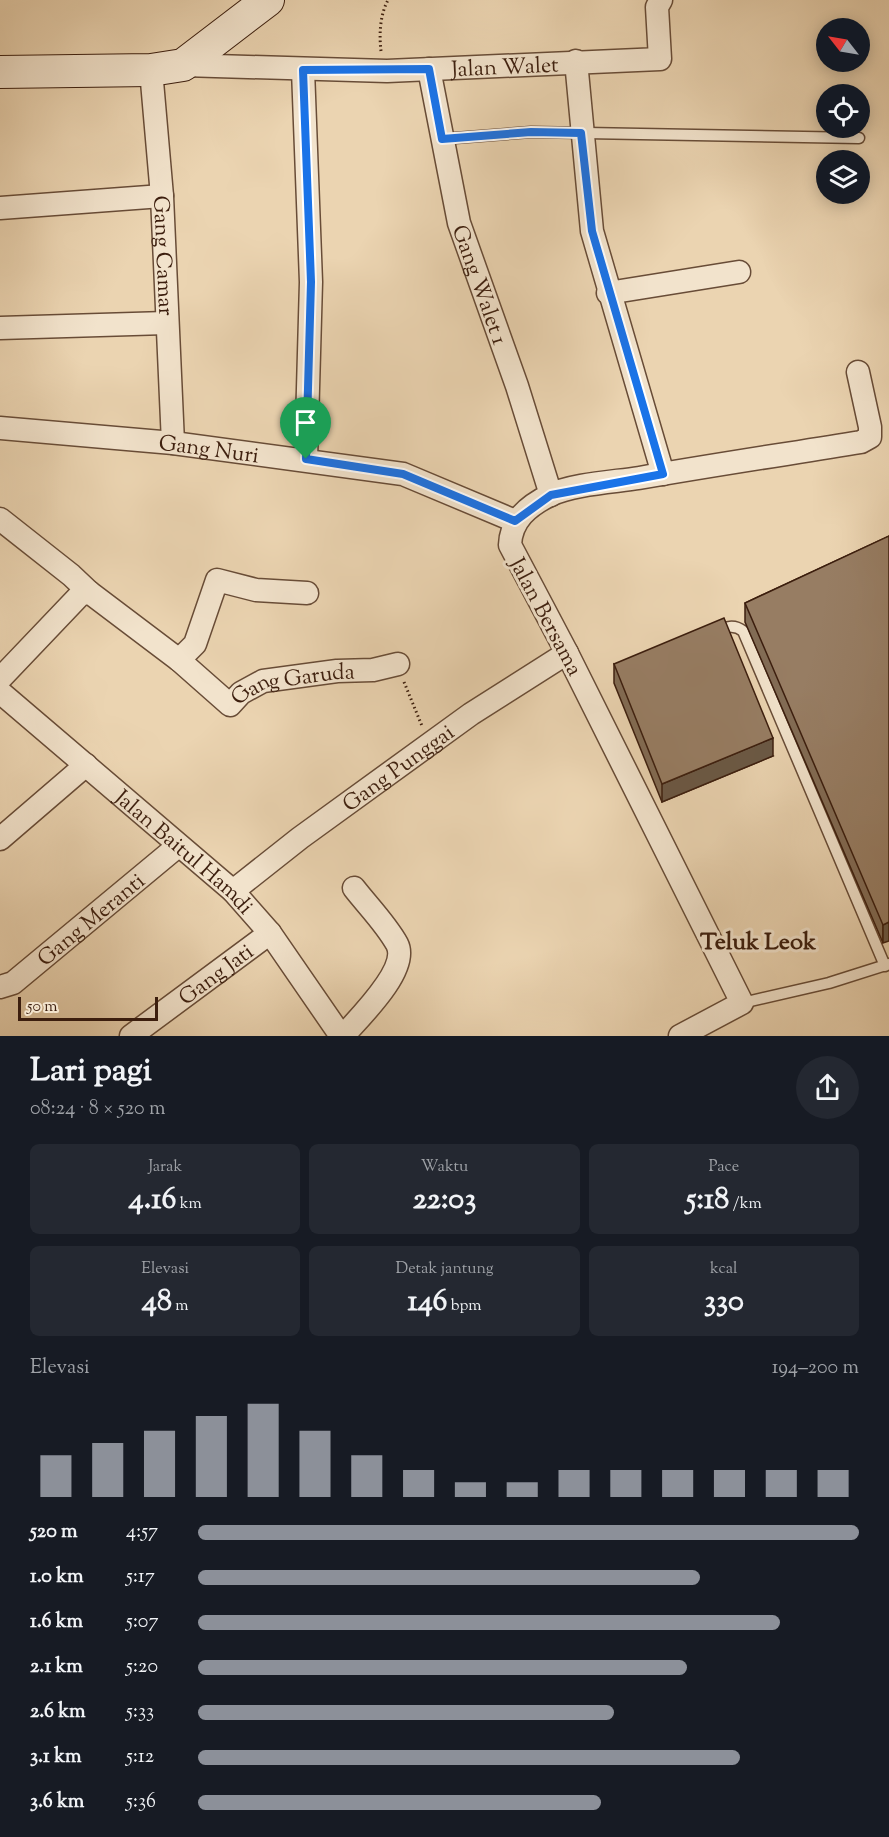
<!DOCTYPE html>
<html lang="id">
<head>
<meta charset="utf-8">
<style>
  body { margin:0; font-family:"Sorts Mill Goudy",serif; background:#242831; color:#f1f3f6; height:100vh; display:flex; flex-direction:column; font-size:22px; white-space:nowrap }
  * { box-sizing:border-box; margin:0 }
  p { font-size:20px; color:#9ea1a6 }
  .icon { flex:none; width:33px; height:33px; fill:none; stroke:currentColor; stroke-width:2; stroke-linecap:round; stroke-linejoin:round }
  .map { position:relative; height:1036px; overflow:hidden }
  .details { display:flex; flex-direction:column; background:#171b24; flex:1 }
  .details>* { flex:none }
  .needle { width:39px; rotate:301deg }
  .controls { position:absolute; left:816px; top:18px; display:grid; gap:12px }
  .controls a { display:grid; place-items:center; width:54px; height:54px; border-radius:50%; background:#171b24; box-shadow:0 3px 15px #0003; font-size:30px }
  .scale { position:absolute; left:18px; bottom:15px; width:140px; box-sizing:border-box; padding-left:6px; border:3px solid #3c1e0e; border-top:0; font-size:16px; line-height:21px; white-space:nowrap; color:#3c1e0e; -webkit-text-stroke:4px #f2e3cc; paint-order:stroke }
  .pin { position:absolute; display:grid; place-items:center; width:51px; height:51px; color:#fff; margin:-62px -26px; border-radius:50% 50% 50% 0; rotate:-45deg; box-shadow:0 0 6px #0007 }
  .pin .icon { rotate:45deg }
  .round { display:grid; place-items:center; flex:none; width:63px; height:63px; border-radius:32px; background:#242831 }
  .overview { display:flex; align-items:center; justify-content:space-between; height:102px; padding:0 30px }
  h1 { font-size:33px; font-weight:800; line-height:45px }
  .metrics { display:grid; grid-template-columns:repeat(3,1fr); gap:9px; height:102px; padding:6px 30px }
  .metrics div { display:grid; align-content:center; border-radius:9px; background:#242831; text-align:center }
  .metrics b { font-size:30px; font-weight:800 }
  .metrics small { font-size:16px; font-weight:400 }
  .metrics p { font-size:16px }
  .chart { height:168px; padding:12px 30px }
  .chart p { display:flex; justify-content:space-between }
  .chart svg { width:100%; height:108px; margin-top:6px; stroke:#8c9099; stroke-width:6 }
  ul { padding:0 30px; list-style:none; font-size:20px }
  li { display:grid; grid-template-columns:96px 72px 1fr; align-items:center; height:45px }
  li i { height:15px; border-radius:8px; background:#8c9099 }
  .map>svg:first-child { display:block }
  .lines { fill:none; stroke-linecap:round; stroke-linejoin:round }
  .lane-casing { stroke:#684c37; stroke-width:13 }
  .street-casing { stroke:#684c37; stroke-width:25 }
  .secondary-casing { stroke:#3c1e0e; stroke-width:34 }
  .path { stroke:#3c1e0e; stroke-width:3; stroke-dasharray:1.5 3; stroke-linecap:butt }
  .lane { stroke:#f2e3cc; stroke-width:10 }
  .street { stroke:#f2e3cc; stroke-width:22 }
  .secondary { stroke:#f2e3cc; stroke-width:32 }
  .wall { fill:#826c55; stroke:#3c1e0e; stroke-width:1.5 }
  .shaded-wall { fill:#6a5845; stroke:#3c1e0e; stroke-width:1.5 }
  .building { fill:#977d63; stroke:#3c1e0e; stroke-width:1.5 }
  .route-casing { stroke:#fff; stroke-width:12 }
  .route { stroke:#1a73e8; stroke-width:8 }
  .labels { text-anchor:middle; stroke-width:6; stroke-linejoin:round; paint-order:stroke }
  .street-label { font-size:22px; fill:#3c1e0e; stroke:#f2e3cc }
  .neighbourhood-label { font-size:24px; font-weight:bold; fill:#3c1e0e; stroke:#f2e3cc }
</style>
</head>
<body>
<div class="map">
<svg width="889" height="1036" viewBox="0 0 889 1036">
  <rect width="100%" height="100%" fill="#ebd4b1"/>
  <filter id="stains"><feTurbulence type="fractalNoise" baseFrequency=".00333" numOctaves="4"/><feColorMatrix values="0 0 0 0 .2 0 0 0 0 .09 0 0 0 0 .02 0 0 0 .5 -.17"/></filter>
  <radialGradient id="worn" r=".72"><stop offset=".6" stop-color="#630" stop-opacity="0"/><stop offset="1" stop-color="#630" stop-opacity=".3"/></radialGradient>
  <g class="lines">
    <g class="lane-casing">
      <g id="lane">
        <path d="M442,139l89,-7 328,6"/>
        <path d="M716,631c10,-4 18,-7 27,0l142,335"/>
        <path d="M742,1003l87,-20 60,-19"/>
      </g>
    </g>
    <g class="street-casing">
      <g id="street">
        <path d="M576,61l16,170 71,243"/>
        <path id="s1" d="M183,65l204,6 273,-12 -3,-52 4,-7"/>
        <path id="s2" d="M429,69l30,154 58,163 34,109"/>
        <path id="s3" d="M151,70l11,126 11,247"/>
        <path d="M303,70l8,212 -5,177"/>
        <path d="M0,208l162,-12"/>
        <path d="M608,293l131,-21"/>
        <path d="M0,328l166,-5"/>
        <path id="s4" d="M0,428l173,15 230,31 112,47"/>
        <path d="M0,519l71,56 18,17"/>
        <path d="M179,660l16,-16 22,-64 39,10 51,3"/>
        <path id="s5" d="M0,679l80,-84 9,-3 90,68 51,45 11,-12 22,-12 74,-10 36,-1 25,-6"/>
        <path id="s6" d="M0,692l233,199 37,42 71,103"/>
        <path d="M0,839l86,-74"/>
        <path id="s7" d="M233,891l67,-53 171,-124 96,-61"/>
        <path id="s8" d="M0,987l13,-4 165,-137"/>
        <path id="s9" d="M131,1036l139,-103"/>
        <path d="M343,1036c16,-18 67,-67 54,-92 -11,-20 -29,-38 -43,-56"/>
        <path d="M680,1036l62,-33 -175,-350 -57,-108c1,-25 18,-39 40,-50 23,-11 63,-13 89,-17 74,-13 148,-24 222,-36l9,-5v-10l-12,-55"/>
      </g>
    </g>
    <g class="secondary-casing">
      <path id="secondary" d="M0,72l151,-2 32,-5 85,-65"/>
    </g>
    <g class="path">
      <path d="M381,51c-2,-17 -1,-36 7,-51"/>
      <path d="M404,682l18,44"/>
    </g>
    <use href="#lane" class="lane"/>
    <use href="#street" class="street"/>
    <use href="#secondary" class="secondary"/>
  </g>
  <g class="wall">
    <path d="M889,536l-6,407 -138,-321v-19z"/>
    <path d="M614,664l159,92 -111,46 -48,-119z"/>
  </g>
  <g class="shaded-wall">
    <path d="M773,738v18l-111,46v-18z"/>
    <path d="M889,922v19l-6,2v-18z"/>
  </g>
  <g class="building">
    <path d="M889,536v386l-6,3 -138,-322z"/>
    <path d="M724,618l49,120 -111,46 -48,-120z"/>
  </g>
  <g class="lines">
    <g class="route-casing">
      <path id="route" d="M429,69l13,70 89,-7 50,1 11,98 71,243 -112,21 -36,26 -112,-47 -97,-15 5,-177 -8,-212z"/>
    </g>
    <use href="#route" class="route"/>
  </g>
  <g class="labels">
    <g class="street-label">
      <text dy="8" stroke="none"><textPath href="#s1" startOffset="322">Jalan Walet</textPath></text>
      <text dy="8" stroke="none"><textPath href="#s3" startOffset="186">Gang Camar</textPath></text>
      <text dy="8" stroke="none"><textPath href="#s2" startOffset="222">Gang Walet 1</textPath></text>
      <text dy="8" stroke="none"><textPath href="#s4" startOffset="210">Gang Nuri</textPath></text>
      <text transform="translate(547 616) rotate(62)" y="8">Jalan Bersama</text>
      <text dy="8" stroke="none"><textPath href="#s5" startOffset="376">Gang Garuda</textPath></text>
      <text dy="8" stroke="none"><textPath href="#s7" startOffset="206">Gang Punggai</textPath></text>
      <text dy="8" stroke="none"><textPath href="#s6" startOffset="244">Jalan Baitul Hamdi</textPath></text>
      <text dy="8" stroke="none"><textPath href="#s8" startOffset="114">Gang Meranti</textPath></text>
      <text dy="8" stroke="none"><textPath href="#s9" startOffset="105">Gang Jati</textPath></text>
    </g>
    <g class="neighbourhood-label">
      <text x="758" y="949">Teluk Leok</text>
    </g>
  </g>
  <rect width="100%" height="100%" filter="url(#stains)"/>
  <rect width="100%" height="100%" fill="url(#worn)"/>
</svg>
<div class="controls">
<a><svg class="needle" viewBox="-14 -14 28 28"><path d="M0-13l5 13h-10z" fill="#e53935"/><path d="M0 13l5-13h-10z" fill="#9ea1a6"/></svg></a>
<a><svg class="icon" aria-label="locate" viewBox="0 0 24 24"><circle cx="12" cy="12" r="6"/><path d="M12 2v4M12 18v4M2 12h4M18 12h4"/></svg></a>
<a><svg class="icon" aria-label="layers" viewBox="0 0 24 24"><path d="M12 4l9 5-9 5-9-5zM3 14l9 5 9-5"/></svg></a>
</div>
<div class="scale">50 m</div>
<div class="pin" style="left:306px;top:459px;background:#1e9e55"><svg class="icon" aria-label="arrive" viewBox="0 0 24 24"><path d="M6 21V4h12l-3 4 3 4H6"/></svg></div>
</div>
<section class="details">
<div class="overview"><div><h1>Lari pagi</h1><p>08:24 · 8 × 520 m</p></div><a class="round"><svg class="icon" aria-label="share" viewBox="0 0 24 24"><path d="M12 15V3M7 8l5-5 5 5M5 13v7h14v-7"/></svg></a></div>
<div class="metrics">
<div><p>Jarak</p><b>4.16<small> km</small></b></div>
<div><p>Waktu</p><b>22:03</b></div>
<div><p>Pace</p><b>5:18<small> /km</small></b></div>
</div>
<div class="metrics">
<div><p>Elevasi</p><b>48<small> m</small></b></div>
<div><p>Detak jantung</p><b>146<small> bpm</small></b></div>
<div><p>kcal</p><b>330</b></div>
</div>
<div class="chart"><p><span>Elevasi</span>194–200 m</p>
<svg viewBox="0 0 160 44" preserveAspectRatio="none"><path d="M5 44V27M15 44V22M25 44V17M35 44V11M45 44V6M55 44V17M65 44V27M75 44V33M85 44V38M95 44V38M105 44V33M115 44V33M125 44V33M135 44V33M145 44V33M155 44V33"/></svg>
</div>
<ul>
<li><b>520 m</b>4:57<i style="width:100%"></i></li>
<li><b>1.0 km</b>5:17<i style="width:76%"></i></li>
<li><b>1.6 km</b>5:07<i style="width:88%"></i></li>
<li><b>2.1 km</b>5:20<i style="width:74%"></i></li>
<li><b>2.6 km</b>5:33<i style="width:63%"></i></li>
<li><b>3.1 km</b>5:12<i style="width:82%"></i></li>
<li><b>3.6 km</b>5:36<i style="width:61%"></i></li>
</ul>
</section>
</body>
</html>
